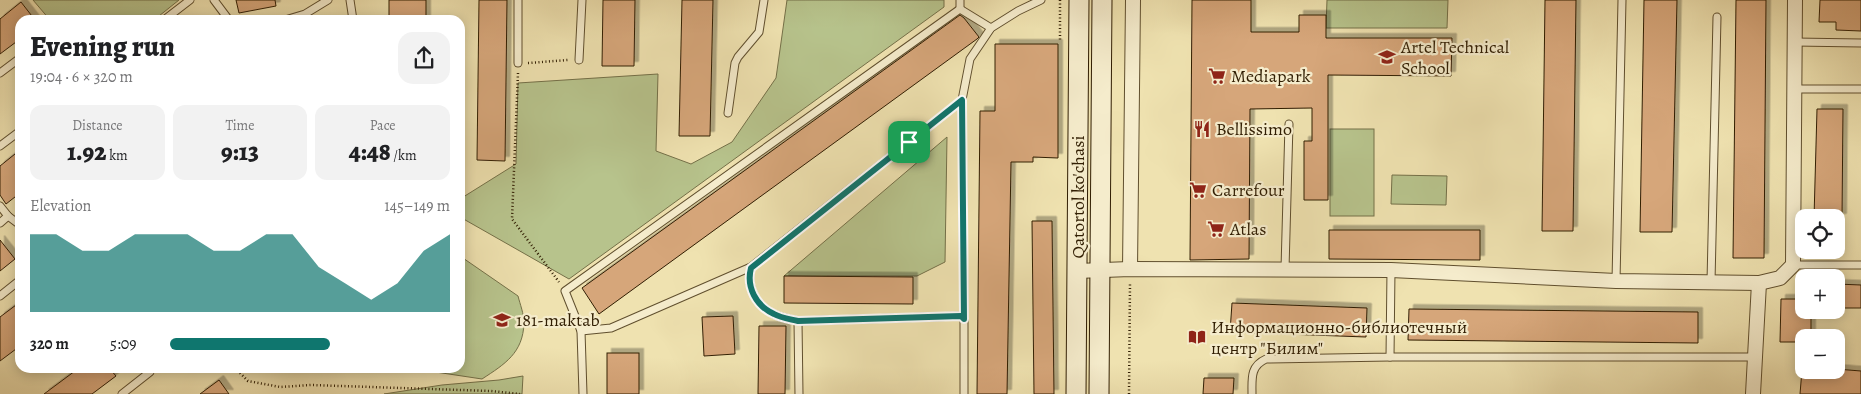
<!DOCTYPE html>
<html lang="en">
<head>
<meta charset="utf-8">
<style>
  body { margin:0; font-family:Alegreya,serif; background:#f2f2f2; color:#202124; height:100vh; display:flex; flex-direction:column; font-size:19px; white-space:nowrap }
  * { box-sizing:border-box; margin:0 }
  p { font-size:16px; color:#757577 }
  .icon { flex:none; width:28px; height:28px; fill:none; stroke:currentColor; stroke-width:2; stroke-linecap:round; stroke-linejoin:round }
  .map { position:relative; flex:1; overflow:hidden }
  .details { position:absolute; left:15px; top:15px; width:450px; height:358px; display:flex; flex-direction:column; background:#fff; border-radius:15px; box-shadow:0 2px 12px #0003 }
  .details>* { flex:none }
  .fabs { position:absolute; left:1795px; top:209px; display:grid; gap:10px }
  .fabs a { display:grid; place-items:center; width:50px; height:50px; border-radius:10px; background:#fff; box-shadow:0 2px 12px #0003; font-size:25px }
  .pin { position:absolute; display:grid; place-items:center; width:42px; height:42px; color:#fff; margin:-21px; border-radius:10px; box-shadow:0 2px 8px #0006 }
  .round { display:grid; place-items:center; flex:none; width:52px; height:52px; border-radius:15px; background:#f2f2f2 }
  .summary { display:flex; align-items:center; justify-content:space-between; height:85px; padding:0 15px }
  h1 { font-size:28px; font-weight:800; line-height:38px }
  .stats { display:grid; grid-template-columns:repeat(3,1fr); gap:8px; height:85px; padding:5px 15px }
  .stats div { display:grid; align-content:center; border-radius:12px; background:#f2f2f2; text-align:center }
  .stats b { font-size:25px; font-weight:800 }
  .stats small { font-size:14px; font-weight:400 }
  .stats p { font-size:14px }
  .chart { height:140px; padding:10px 15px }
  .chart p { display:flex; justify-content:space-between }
  .chart svg { width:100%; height:90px; margin-top:5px; fill:#0f766e; opacity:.7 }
  ul { padding:0 15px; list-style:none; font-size:16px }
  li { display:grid; grid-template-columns:80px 60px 1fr; align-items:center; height:38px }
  li i { height:12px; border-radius:6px; background:#0f766e }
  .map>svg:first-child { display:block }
  .green { fill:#b7c38c; stroke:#747048 }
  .building { fill:#d6a67a; stroke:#311e03; filter:url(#shadow) }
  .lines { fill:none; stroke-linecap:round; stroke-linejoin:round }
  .lane-casing { stroke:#604f2e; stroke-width:9 }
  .street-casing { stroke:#604f2e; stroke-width:16 }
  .secondary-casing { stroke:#311e03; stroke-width:21 }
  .path { stroke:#311e03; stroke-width:2.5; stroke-dasharray:1 2.5; stroke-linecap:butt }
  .lane { stroke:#f5eccc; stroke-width:7 }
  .street { stroke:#f5eccc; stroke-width:14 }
  .secondary { stroke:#f5eccc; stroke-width:19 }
  .route-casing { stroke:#fff; stroke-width:10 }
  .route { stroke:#0f766e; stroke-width:6 }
  .labels { text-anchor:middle; stroke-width:4.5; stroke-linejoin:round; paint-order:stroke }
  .poi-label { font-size:18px; fill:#311e03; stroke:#f5eccc; text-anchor:start }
  .street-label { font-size:18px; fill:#311e03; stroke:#f5eccc }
</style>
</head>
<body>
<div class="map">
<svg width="1861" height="394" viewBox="0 0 1861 394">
  <defs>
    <filter id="shadow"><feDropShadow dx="4.5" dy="-4.5" stdDeviation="0" flood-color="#0004"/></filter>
  </defs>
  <rect width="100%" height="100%" fill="#efe2b0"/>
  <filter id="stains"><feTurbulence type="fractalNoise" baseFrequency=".004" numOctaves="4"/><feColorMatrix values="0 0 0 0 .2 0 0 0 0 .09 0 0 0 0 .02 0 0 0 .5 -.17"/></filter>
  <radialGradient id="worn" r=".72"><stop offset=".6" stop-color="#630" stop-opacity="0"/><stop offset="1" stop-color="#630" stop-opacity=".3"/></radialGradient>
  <g class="green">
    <path d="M33,0h146l-25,20h-104z"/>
    <path d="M787,0h157v7l-375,272 -109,-62v-18l56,-35 2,-81 140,-9 -2,77 35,13 41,-22 44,-64z"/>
    <path d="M1327,0h121l-1,28h-121z"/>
    <rect x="1330" y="129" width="44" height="87"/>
    <path d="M947,137l-2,125 -28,14h-133z"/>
    <path d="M1392,175l55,1 -1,29 -55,-1z"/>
    <path d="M460,256l58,40c2,8 6,18 6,27 -1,30 -19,41 -42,56l-73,-11h51z"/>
    <path d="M523,376l-1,18h-138l58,-9 57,-5z"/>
  </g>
  <g class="building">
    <path d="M236,0h39l1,6 -37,7z"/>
    <rect x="389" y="0" width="37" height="20"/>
    <path d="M479,0h28l-2,161 -28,-1z"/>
    <path d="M603,0h32l-1,66h-32z"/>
    <path d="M682,0h31l-3,136h-31z"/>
    <path d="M1192,0h59v32h48v-17h27v23h126l-1,38 -123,-1v125h-24v-59h8v-33l-62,1 -1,150 -59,1z"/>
    <path d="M1545,0h31l-3,231h-31z"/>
    <path d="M1644,0h33l-5,232h-32z"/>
    <path d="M1736,0h30l-2,258h-31z"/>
    <path d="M1820,0h41v31l-25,-1v-8h-17z"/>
    <path d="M21,2l14,18h-15v19l-20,15v-35z"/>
    <path d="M960,15l4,3 15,19 -2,2 -378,275 -17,-26z"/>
    <path d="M995,44h63v114l-25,-1v5h-22l-4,232h-30l3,-283h15z"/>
    <path d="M1817,109h26l-1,109h-28z"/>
    <path d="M20,150v43l-14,11 -6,-9v-29z"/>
    <path d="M1032,221h20l2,173h-20z"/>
    <path d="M1329,230h151v30l-151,-1z"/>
    <path d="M0,240l15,19 -15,12z"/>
    <path d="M784,276l129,1v27l-129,-1z"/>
    <path d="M1836,284l25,1v23h-25z"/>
    <path d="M1781,299h23v11h7v28h-7v4h-24z"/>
    <path d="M20,302v44l-20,15v-44z"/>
    <path d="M1232,303l135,5 -1,29 -136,-5z"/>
    <path d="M1409,309l289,3v31l-290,-3z"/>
    <path d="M733,316l2,38 -31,2 -2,-39z"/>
    <path d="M759,326h27l-1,68h-27z"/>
    <rect x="607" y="353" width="32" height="41"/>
    <path d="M79,368h30l7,8 -24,18h-48z"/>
    <path d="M1836,369l25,2v23h-61l2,-24z"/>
    <path d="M1204,378h30l-1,16h-30z"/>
    <path d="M219,380l10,14h-29z"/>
  </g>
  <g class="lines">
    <g class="lane-casing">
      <g id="lane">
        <path d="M214,0l15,20"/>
        <path d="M350,0l3,20"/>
        <path d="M960,9v-9"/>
        <path d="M164,20l26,-20"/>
        <path d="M285,20l20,-6 23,-14"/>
        <path d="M1795,42l66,1"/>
        <path d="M579,60l3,-60"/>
        <path d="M518,63v-63"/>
        <path d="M0,73l20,-15"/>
        <path d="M1794,89h67"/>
        <path d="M962,100l2,219"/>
        <path d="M728,113l7,-50 3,-6 21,-25 5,-32"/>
        <path d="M0,146l20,-15"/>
        <path d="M0,206l8,10 12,9"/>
        <path d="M0,223l8,-7"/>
        <path d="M1793,265h68"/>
        <path d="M751,267c-5,20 5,39 23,47 7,4 16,5 24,7l164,-5 2,3v75"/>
        <path d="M1285,269l4,-145"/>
        <path d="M1616,281l6,-281"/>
        <path d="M1711,282l6,-265"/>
        <path d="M0,296l20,-16"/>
        <path d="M798,321l1,73"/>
        <path d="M581,331l30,-3 140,-61 211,-167 8,-41 21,-31 27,-17 23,-11"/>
        <path d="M1390,357h365"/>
        <path d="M122,394l28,-22 -4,-4"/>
        <path d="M583,394l-2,-63 -16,-40 395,-282 31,19"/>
        <path d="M1252,394c0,-15 -2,-28 14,-35l124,-2 1,-87"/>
      </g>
    </g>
    <g class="street-casing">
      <g id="street">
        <path d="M1130,269l3,-269"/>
        <path d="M1077,271l53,-2 261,1 225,11 143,2 21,-5 13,-13 2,-265"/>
        <path d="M1753,394l6,-111"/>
      </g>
    </g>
    <g class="secondary-casing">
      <g id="secondary">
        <path d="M1076,394l3,-394"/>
        <path d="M1099,394l3,-394"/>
      </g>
    </g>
    <g class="path">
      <path d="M1060,0v41"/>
      <path d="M528,63l40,-3"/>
      <path d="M518,73l-6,146 47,63"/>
      <path d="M235,368l13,13 32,6 31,-2 180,6 29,3"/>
      <path d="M1129,394l1,-111"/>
    </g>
    <use href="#lane" class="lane"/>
    <use href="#street" class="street"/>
    <use href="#secondary" class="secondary"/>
  </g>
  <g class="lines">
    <g class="route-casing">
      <path id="route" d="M962,100l2,219 -3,-3 -163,5c-8,-2 -17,-3 -24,-7 -18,-8 -28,-27 -23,-46z"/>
    </g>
    <use href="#route" class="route"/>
  </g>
  <defs>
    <g id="school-bare" transform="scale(1.35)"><path d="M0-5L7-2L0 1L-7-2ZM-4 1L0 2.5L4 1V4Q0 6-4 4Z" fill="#8f2418" stroke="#f5eccc" stroke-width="2.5" paint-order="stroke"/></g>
    <g id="supermarket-bare" transform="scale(1.35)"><path d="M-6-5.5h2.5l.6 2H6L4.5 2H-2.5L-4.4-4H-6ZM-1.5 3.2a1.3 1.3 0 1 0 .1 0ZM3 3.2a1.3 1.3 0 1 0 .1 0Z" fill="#8f2418" stroke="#f5eccc" stroke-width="2.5" paint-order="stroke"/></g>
    <g id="restaurant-bare" transform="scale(1.35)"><path d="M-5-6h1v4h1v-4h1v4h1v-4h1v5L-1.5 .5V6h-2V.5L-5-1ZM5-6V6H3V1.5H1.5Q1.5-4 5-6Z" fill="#8f2418" stroke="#f5eccc" stroke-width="2.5" paint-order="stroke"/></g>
    <g id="library-bare" transform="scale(1.35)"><path d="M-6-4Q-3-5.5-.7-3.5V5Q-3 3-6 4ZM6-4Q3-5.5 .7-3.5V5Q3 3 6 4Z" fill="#8f2418" stroke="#f5eccc" stroke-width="2.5" paint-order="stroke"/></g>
  </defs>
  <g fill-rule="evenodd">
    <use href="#school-bare" x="1387" y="57"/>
    <use href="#supermarket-bare" x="1217" y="76"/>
    <use href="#restaurant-bare" x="1202" y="129"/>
    <use href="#supermarket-bare" x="1198" y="190"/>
    <use href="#supermarket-bare" x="1216" y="229"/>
    <use href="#school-bare" x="502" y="320"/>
    <use href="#library-bare" x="1197" y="337"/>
  </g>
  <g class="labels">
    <g class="poi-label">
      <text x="1401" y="53">Artel Technical<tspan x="1401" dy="21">School</tspan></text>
      <text x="1231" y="82">Mediapark</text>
      <text x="1216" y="135">Bellissimo</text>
      <text x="1212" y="196">Carrefour</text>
      <text x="1230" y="235">Atlas</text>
      <text x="516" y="326">181-maktab</text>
      <text x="1211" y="333">Информационно-библиотечный<tspan x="1211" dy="21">центр "Билим"</tspan></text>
    </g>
    <g class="street-label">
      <text transform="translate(1078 197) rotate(-90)" y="6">Qatortol ko'chasi</text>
    </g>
  </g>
  <rect width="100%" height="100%" filter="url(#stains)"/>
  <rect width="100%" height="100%" fill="url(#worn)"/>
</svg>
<div class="fabs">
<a><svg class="icon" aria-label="locate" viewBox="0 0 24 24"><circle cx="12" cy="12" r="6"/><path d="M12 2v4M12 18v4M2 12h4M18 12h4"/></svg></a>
<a>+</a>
<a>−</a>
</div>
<div class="pin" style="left:909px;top:142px;background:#1e9e55"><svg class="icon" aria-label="arrive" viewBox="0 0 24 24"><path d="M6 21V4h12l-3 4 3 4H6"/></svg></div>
<section class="details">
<div class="summary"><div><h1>Evening run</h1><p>19:04 · 6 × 320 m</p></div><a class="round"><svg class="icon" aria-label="share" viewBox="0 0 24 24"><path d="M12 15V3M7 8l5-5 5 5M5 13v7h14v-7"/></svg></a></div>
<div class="stats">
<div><p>Distance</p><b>1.92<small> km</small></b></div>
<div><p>Time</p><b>9:13</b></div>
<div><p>Pace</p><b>4:48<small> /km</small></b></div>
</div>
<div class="chart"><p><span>Elevation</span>145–149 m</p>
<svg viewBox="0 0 160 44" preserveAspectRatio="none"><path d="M0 44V6L10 6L20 14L30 14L40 6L50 6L60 6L70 14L80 14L90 6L100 6L110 22L120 30L130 38L140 30L150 14L160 6V44z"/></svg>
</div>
<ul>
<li><b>320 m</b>5:09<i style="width:57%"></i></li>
</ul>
</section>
</div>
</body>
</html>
